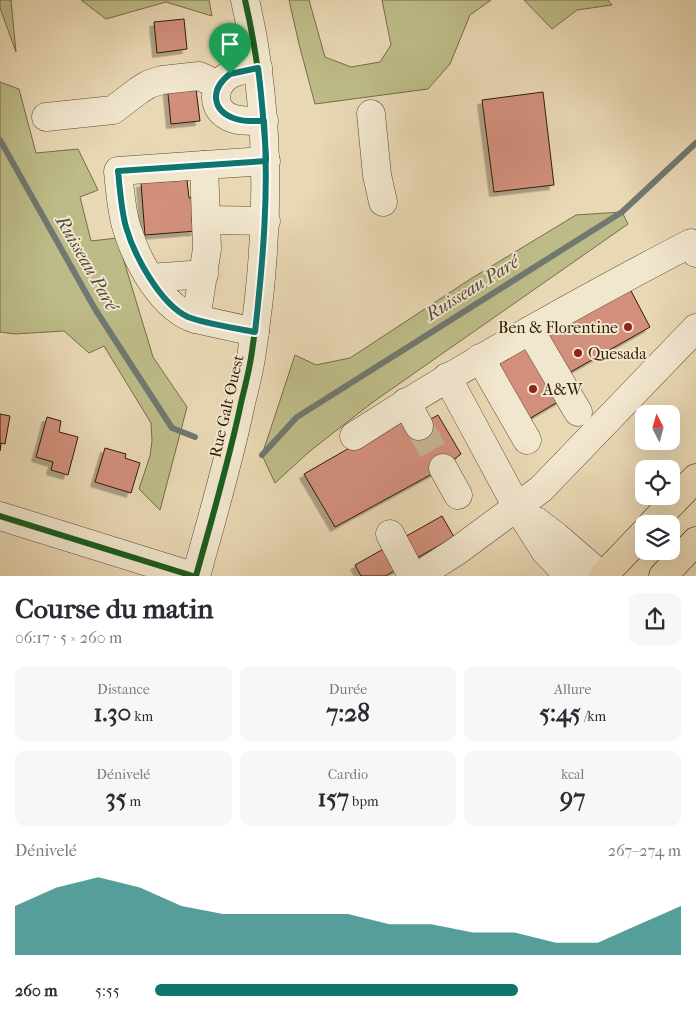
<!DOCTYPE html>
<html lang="fr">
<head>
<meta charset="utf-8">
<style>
  body { margin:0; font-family:"IM FELL French Canon",serif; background:#f7f7f7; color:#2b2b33; height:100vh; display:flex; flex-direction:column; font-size:19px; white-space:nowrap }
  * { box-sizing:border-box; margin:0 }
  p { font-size:16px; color:#7c7c81 }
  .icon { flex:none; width:28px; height:28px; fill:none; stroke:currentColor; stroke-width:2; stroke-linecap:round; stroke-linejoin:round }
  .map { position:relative; height:576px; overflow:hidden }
  .panel { display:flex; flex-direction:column; background:#fff; flex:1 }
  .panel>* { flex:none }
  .needle { width:32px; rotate:354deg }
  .fabs { position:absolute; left:635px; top:405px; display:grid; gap:10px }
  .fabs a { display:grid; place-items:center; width:45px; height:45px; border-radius:10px; background:#fff; box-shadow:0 5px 20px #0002; font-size:25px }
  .pin { position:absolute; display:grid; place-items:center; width:42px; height:42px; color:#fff; margin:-51px -21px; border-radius:50% 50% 50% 0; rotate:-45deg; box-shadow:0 0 5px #0007 }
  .pin .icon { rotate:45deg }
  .round { display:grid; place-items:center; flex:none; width:52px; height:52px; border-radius:10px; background:#f7f7f7 }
  .head { display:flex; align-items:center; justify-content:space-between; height:85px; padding:0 15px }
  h1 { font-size:28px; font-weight:800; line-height:38px }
  .stats { display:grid; grid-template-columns:repeat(3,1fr); gap:8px; height:85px; padding:5px 15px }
  .stats div { display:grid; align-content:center; border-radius:10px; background:#f7f7f7; text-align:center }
  .stats b { font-size:25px; font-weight:800 }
  .stats small { font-size:14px; font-weight:400 }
  .stats p { font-size:14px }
  .chart { height:140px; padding:10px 15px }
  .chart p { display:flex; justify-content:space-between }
  .chart svg { width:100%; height:90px; margin-top:5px; fill:#0f766e; opacity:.7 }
  ul { padding:0 15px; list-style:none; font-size:16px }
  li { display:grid; grid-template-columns:80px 60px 1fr; align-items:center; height:38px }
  li i { height:12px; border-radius:6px; background:#0f766e }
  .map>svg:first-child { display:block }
  .green { fill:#bdbc88; stroke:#766c46 }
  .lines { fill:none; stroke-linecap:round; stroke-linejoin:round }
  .stream { stroke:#717871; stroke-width:6 }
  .building { fill:#d28f7b; stroke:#2f1c05; filter:url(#shadow) }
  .minor-tunnel { stroke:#c4b291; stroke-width:28; stroke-dasharray:28 14; stroke-linecap:butt }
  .minor-casing { stroke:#5e4b31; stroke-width:29 }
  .major-casing { stroke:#2f1c05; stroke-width:29 }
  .minor { stroke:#f1e6ce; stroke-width:28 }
  .major { stroke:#e9d8b4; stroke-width:28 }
  .cycleway-casing { stroke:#f1e6ce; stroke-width:9 }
  .cycleway { stroke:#1b5e20; stroke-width:6 }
  .route-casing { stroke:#fff; stroke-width:10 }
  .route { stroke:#0f766e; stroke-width:6 }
  .poi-dot { fill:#8f2418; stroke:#f1e6ce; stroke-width:2 }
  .labels { text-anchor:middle; stroke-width:4; stroke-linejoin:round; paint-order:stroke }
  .poi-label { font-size:16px; fill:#2f1c05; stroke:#f1e6ce; text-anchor:start }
  .street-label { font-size:16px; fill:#2f1c05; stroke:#f1e6ce }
  .water-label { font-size:18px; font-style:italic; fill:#504a3b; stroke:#f1e6ce }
</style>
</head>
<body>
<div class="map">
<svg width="696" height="576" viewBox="0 0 696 576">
  <defs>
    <filter id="shadow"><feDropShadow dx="-4.5" dy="4.5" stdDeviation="0" flood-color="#0004"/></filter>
  </defs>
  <rect width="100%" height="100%" fill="#e9d8b4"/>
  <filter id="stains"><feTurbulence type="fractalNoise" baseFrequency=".004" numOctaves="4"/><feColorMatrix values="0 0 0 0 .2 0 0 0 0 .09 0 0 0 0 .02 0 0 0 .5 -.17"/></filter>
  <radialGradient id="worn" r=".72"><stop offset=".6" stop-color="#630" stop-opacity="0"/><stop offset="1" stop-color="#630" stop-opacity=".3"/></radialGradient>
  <g class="green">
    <path d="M0,0h11l5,52 -16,-44z"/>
    <path d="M81,0h128l3,16 -46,-14 -60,17z"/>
    <path d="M289,0h20l16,57 26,10 29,-5 11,-17 -9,-45h109l-21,15 -20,49 -22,25 -113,15 -16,-60z"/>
    <path d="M524,0h84l4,5 -35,5 -25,19z"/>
    <path d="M0,82l19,7 17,64 42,-4 20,41 -18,7 11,44 26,-3 36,119 34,50 -27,103 -21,-21 11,-33 2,-15 -1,-18 -47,-77 -15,7 -25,-22 -49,3 -15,-2z"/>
    <path d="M622,212l6,12 -255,178 -63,49 -35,32 -13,-28 33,-100 21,10 34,-7 122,-80 104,-63z"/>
  </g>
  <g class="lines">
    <g class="stream">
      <path d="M0,140l95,169 77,119 23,9"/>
      <path d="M262,455l35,-38 325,-205 74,-69"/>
    </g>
  </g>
  <g class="building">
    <path d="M184,19l3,30 -30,4 -3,-31z"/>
    <path d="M195,81l5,40 -29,3 -4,-40z"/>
    <path d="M543,92l11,93 -60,7 -12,-92z"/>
    <path d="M187,180l2,18 5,-1 2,34 -51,4 -4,-52z"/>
    <path d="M630,289l20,38 -83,47 -22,-37z"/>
    <path d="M528,344l33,56 -32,19 -32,-57z"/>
    <path d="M0,414l10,2 -5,28 -4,-1 -1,8z"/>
    <path d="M438,415l23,39 -18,14 -108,59 -31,-53 101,-58 14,10z"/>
    <path d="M47,417l14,4 -2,11 19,5 -10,38 -17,-5 2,-8 -17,-5z"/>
    <path d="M105,448l21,6 -1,4 15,5 -9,30 -36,-11z"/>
    <path d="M442,516l12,21 -69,39h-24l-6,-11z"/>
  </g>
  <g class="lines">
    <path class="minor-tunnel" d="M419,426l24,42"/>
    <g class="minor-casing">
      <g id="minor">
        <path d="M258,68c-9,1 -19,2 -27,6 -17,9 -22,33 -2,43 11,5 23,4 35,4"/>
        <path d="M371,114l6,61 6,27"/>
        <path d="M46,117l67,-7 25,-19 11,-7 13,-4 37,-4 20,9"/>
        <path d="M206,220l60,1"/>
        <path d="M150,278l54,-4"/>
        <path d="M196,319c-34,-10 -59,-58 -69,-90 -6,-19 -7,-39 -9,-58l86,-6"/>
        <path d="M530,330l48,82"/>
        <path d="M255,332l-59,-13 11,-70 -3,-84 62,-4"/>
        <path d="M480,358l47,82"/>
        <path d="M447,377l70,130 28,44 24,25"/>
        <path d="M406,402l13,24"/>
        <path d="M354,436c109,-70 222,-133 337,-193l5,10"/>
        <path d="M443,468l15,27"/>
        <path d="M0,516l193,60"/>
        <path d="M536,521l21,16 45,39"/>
        <path d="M390,534l22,42"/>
        <path d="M196,576c16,-58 33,-115 45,-173 4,-17 9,-35 11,-52 18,-117 20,-235 -7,-351"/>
        <path d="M418,576l39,-25 84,-62 155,-161"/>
      </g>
    </g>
    <g class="major-casing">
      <g id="major">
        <path d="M652,524l44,-46"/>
        <path d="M603,576l41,-43"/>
        <path d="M663,576l33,-35"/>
      </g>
    </g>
    <use href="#minor" class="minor"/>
    <use href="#major" class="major"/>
    <g class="cycleway-casing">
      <g id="cycleway">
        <path d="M0,516l193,60"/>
        <path d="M196,576c16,-58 33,-115 45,-173 4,-17 9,-35 11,-52 18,-117 20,-235 -7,-351"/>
      </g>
    </g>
    <use href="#cycleway" class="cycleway"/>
  </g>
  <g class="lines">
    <g class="route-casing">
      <path id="route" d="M230,74l28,-6c4,29 6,59 8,88v5l-148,10c2,18 3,38 8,56 8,28 34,77 62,90 18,7 47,11 67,15 8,-71 14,-140 9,-211 -10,0 -19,1 -28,-2 -25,-8 -26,-30 -6,-45"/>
    </g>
    <use href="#route" class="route"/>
  </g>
  <g class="poi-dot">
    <circle cx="628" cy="327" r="5"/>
    <circle cx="578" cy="353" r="5"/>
    <circle cx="533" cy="389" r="5"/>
  </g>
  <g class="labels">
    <g class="poi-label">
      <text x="618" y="333" text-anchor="end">Ben &amp; Florentine</text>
      <text x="588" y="359">Quesada</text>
      <text x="543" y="395">A&amp;W</text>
    </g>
    <g class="street-label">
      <text transform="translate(226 406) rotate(-77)" y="6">Rue Galt Ouest</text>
    </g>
    <g class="water-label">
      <text transform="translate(87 263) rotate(60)" y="6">Ruisseau Paré</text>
      <text transform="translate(472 288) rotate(-32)" y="6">Ruisseau Paré</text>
    </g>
  </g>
  <rect width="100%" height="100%" filter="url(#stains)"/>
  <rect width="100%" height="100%" fill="url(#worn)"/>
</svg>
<div class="fabs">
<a><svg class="needle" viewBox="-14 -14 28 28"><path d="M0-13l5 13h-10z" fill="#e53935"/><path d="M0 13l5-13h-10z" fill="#7c7c81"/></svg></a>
<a><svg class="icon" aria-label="locate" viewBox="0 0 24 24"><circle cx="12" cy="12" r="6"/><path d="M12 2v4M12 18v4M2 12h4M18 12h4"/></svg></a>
<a><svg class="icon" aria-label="layers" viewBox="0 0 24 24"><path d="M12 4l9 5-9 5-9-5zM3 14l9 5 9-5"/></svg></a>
</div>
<div class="pin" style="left:230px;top:74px;background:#1e9e55"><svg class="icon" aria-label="arrive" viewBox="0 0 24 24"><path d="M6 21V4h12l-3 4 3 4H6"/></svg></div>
</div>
<section class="panel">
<div class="head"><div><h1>Course du matin</h1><p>06:17 · 5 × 260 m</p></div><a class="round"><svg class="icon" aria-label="share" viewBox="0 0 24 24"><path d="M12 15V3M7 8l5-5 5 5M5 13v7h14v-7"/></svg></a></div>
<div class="stats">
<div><p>Distance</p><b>1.30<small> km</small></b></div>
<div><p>Durée</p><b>7:28</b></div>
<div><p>Allure</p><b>5:45<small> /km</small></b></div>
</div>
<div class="stats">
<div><p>Dénivelé</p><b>35<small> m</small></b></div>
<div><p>Cardio</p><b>157<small> bpm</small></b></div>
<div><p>kcal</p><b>97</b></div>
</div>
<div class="chart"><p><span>Dénivelé</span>267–274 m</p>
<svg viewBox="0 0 160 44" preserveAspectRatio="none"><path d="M0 44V20L10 11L20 6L30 11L40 20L50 24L60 24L70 24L80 24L90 29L100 29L110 33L120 33L130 38L140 38L150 29L160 20V44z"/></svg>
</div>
<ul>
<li><b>260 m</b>5:55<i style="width:69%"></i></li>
</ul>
</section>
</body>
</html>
